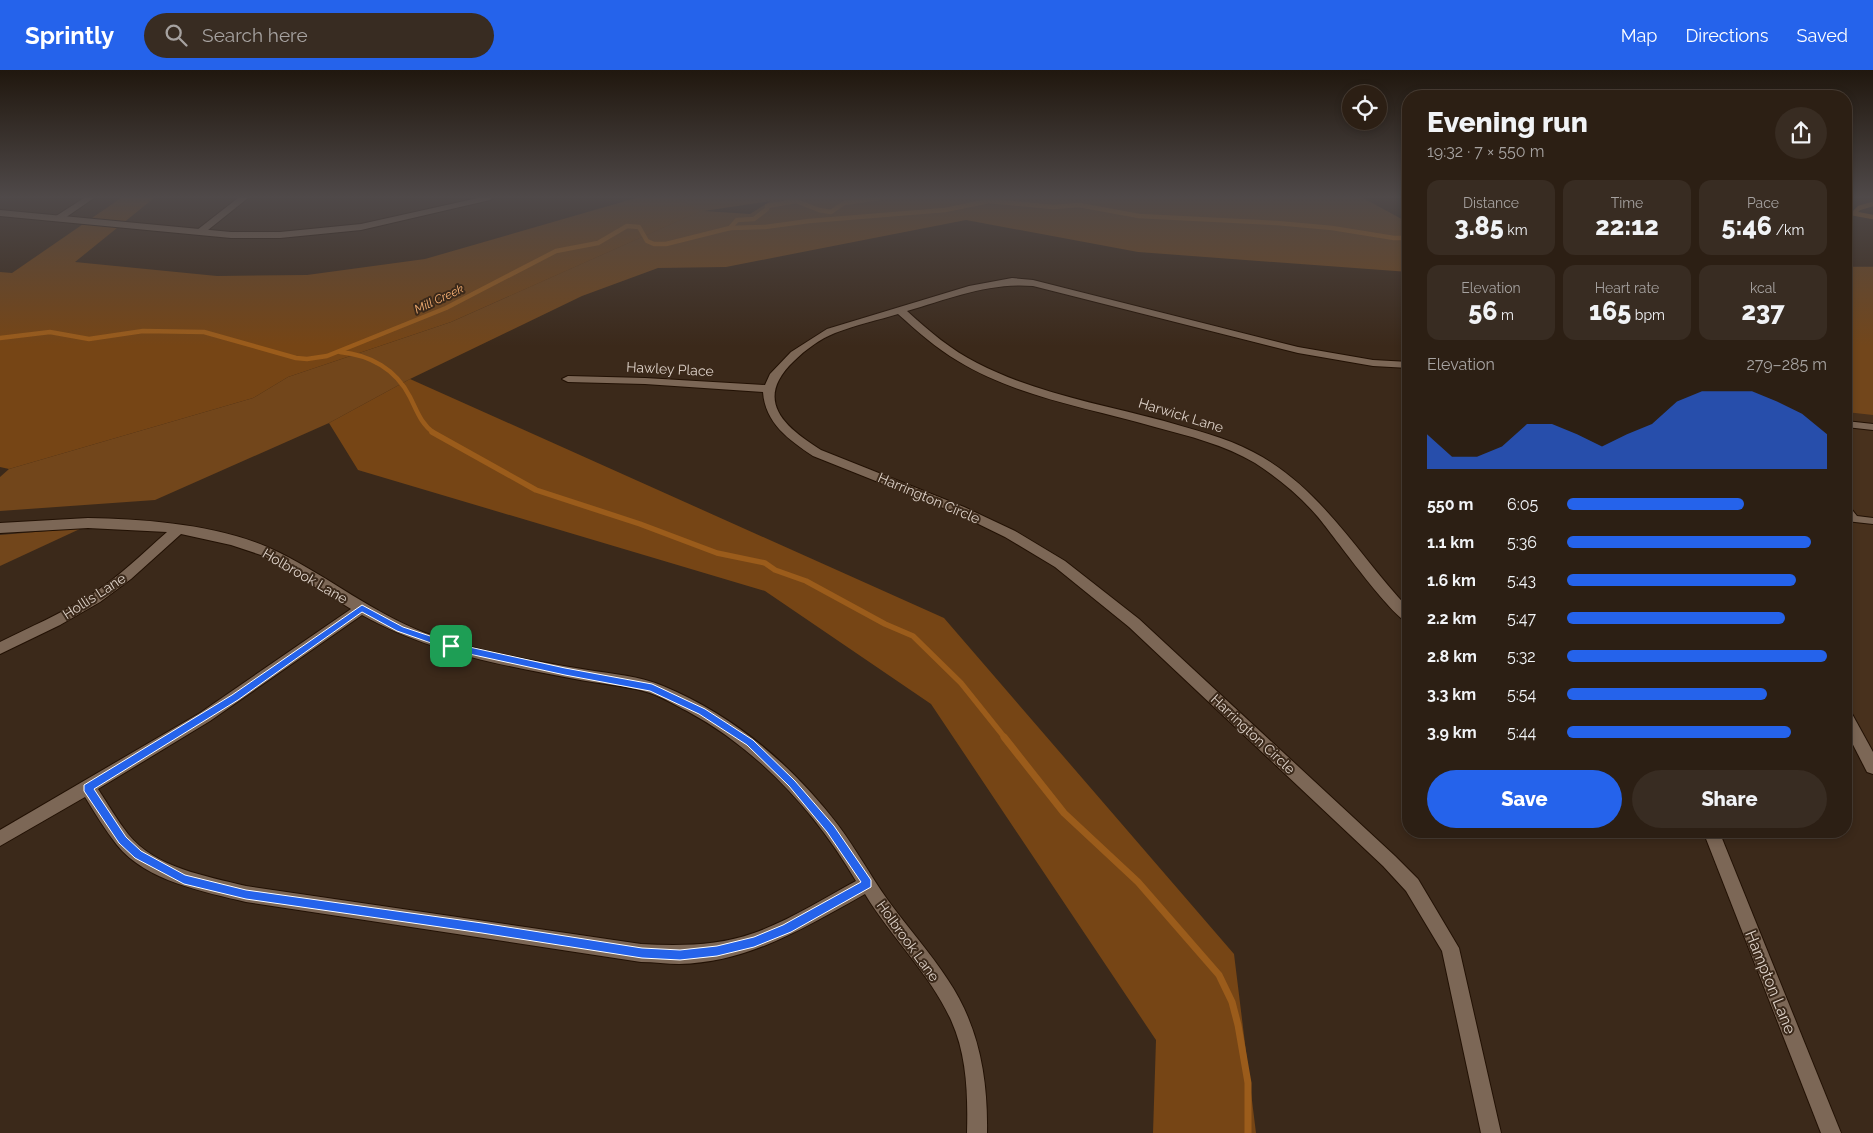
<!DOCTYPE html>
<html lang="en">
<head>
<meta charset="utf-8">
<style>
  body { margin:0; font-family:Raleway,sans-serif; background:#382c22; color:#f1f3f6; height:100vh; display:flex; flex-direction:column; font-size:19px; white-space:nowrap }
  * { box-sizing:border-box; margin:0 }
  p { font-size:16px; color:#a6a2a0 }
  .icon { flex:none; width:28px; height:28px; fill:none; stroke:currentColor; stroke-width:2; stroke-linecap:round; stroke-linejoin:round }
  .map { position:relative; flex:1; overflow:hidden }
  .panel { position:absolute; left:1402px; top:20px; width:450px; height:748px; display:flex; flex-direction:column; background:#2c1f14; border-radius:20px; box-shadow:0 2px 8px #0003,0 0 0 1px #483d34 }
  .panel>* { flex:none }
  .tools { position:absolute; left:1342px; top:15px; display:grid; gap:10px }
  .tools a { display:grid; place-items:center; width:45px; height:45px; border-radius:50%; background:#2c1f14; box-shadow:0 2px 8px #0003,0 0 0 1px #483d34; font-size:25px }
  .pin { position:absolute; display:grid; place-items:center; width:42px; height:42px; color:#fff; margin:-21px; border-radius:10px; box-shadow:0 2px 8px #0006 }
  .round { display:grid; place-items:center; flex:none; width:52px; height:52px; border-radius:26px; background:#382c22 }
  .overview { display:flex; align-items:center; justify-content:space-between; height:85px; padding:0 25px }
  h1 { font-size:28px; font-weight:800; line-height:38px }
  .stats { display:grid; grid-template-columns:repeat(3,1fr); gap:8px; height:85px; padding:5px 25px }
  .stats div { display:grid; align-content:center; border-radius:12px; background:#382c22; text-align:center }
  .stats b { font-size:25px; font-weight:800 }
  .stats small { font-size:14px; font-weight:400 }
  .stats p { font-size:14px }
  .chart { height:140px; padding:10px 25px }
  .chart p { display:flex; justify-content:space-between }
  .chart svg { width:100%; height:90px; margin-top:5px; fill:#2563eb; opacity:.7 }
  .cta { display:flex; gap:10px; margin-top:auto; padding:10px 25px }
  .cta a { flex:1; height:58px; border-radius:30px; background:#2563eb; color:#fff; font-size:20px; font-weight:800; line-height:58px; text-align:center }
  .cta a+a { background:#382c22; color:#f1f3f6 }
  ul { padding:0 25px; list-style:none; font-size:16px }
  li { display:grid; grid-template-columns:80px 60px 1fr; align-items:center; height:38px }
  li i { height:12px; border-radius:6px; background:#2563eb }
  header { display:flex; align-items:center; gap:30px; box-sizing:border-box; height:70px; padding:0 25px; background:#2563eb; color:#fff }
  header strong { font-size:24px }
  nav { display:flex; gap:28px; margin-inline-start:auto; font-size:18px }
  .search { width:350px; height:45px; background:#382c22; display:flex; align-items:center; gap:12px; box-sizing:border-box; padding:0 18px; border-radius:28px; color:#a6a2a0; font-size:19px }
  .map>svg:first-child { display:block }
  .built { fill:#48311d }
  .green { fill:#72461b; fill-rule:evenodd }
  .forest { fill:#764515 }
  .lines { fill:none; stroke-linecap:round; stroke-linejoin:round }
  .stream-far2 { stroke:#9b5c1b; stroke-width:4.5 }
  .stream-far1 { stroke:#9b5c1b; stroke-width:5.5 }
  .stream { stroke:#9b5c1b; stroke-width:7 }
  .service-casing { stroke:#221104; stroke-width:2 }
  .minor-casing { stroke:#221104; stroke-width:2 }
  .tertiary-casing { stroke:#221104; stroke-width:2 }
  .service { fill:#7c6756; fill-rule:evenodd }
  .minor { fill:#7c6756; fill-rule:evenodd }
  .tertiary { fill:#7c6756; fill-rule:evenodd }
  .route { fill:#2563eb; stroke:#fff; fill-rule:evenodd }
  .labels { text-anchor:middle; stroke-width:4; stroke-linejoin:round; paint-order:stroke }
  .far-water-label { font-size:12px; font-style:italic; fill:#f8b174; stroke:#3b291a }
  .street-label { font-size:14px; fill:#ded2c9; stroke:#3b291a }
  .near-street-label { font-size:16px; fill:#ded2c9; stroke:#3b291a }
</style>
</head>
<body>
<header>
<strong>Sprintly</strong>
<div class="search"><svg class="icon" aria-label="search" viewBox="0 0 24 24"><circle cx="10" cy="10" r="6"/><path d="M15 15l6 6"/></svg>Search here</div>
<nav><a>Map</a><a>Directions</a><a>Saved</a></nav>
</header>
<div class="map">
<svg width="1873" height="1063" viewBox="0 0 1873 1063">
  <rect width="100%" height="100%" fill="#3b291a"/>
  <path class="built" d="M1846,196h27v505l-27,-51z"/>
  <g class="green">
    <path d="M677,128h686l46,25v49l-271,-20 -172,-32 -240,47 -68,1 -76,28 -172,83 -81,44 -174,77 -155,11v-34l9,-8 244,-71 35,-21 163,-55 249,-111zM771,131l-21,13 -46,-3z"/>
    <path d="M1846,197h27v148l-27,-3z"/>
    <path d="M82,458l-82,38v-31z"/>
  </g>
  <g class="forest">
    <path d="M121,128h33l-79,64 142,14 90,-1 118,-16 211,-61h41l24,13 -250,111 -163,55 -35,21 -244,71 -9,-2v-195l12,1z"/>
    <path d="M410,309l534,239 290,336 22,179h-103l3,-93 -225,-336 -166,-113 -407,-121 -29,-47z"/>
  </g>
  <g class="lines">
    <g class="stream-far2">
      <path d="M1846,142l27,5"/>
      <path d="M1855,142l4,-4 14,-4"/>
      <path d="M730,158l7,-8 17,-1 13,-10v-3l29,-5 23,9 12,2 13,-9 35,-5"/>
      <path d="M0,268l50,-6 39,7 54,-8 61,1 92,26 11,1 20,-3 119,-48 110,-57 42,-8 29,-17 12,1 8,14 7,3h12l64,-16 35,-1 44,-6 136,-11 44,-9 64,6 26,-2 60,11 138,7 55,5 62,10h15"/>
      <path d="M340,282c30,3 56,17 70,45 7,14 11,27 24,36"/>
    </g>
    <path class="stream-far1" d="M432,362l104,58 104,34 77,29 48,10 10,7 31,11 79,43 28,12 48,47 44,55"/>
    <path class="stream" d="M1004,667l60,76 74,69 81,93 13,27 6,23 10,58v50"/>
    <g class="service-casing">
      <g id="service">
        <path d="M1846,351l27,3v6l-27,-3z"/>
        <path d="M1846,435l3,1 8,10 16,2v6l-27,-3z"/>
      </g>
    </g>
    <g class="minor-casing">
      <g id="minor">
        <path d="M84,128h10l-32,22h-6v-4z"/>
        <path d="M238,128h10l-45,36h-6v-4z"/>
        <path d="M1012,208l21,2 265,67 75,13 36,2v6l-36,-2 -75,-13 -265,-67c-43,-4 -85,13 -126,25 22,20 44,39 70,52 58,30 124,41 187,58 30,9 61,16 89,31 68,35 105,103 156,157v14c-17,-5 -75,-87 -91,-106 -18,-21 -40,-39 -63,-54 -30,-18 -66,-27 -100,-36 -65,-19 -138,-30 -197,-66 -22,-13 -41,-30 -60,-47 -20,6 -42,11 -63,19 -15,6 -30,17 -41,28 -41,39 -10,66 27,89l143,57 51,24 50,30 74,58 256,237 23,23 41,69 42,185h-20l-39,-182 -36,-60 -23,-25 -254,-239 -74,-60 -50,-30 -49,-24 -143,-57c-24,-16 -48,-33 -50,-64l-118,-8 -77,-2 -6,-3 6,-3 77,2 120,7 5,-11 21,-22 36,-23 142,-43z"/>
        <path d="M88,448c60,1 138,7 192,35 50,25 93,60 145,80 52,19 109,28 163,37 25,4 51,6 75,16 70,29 129,79 175,139 18,24 32,50 49,74 20,28 43,53 61,81 31,46 40,98 39,153h-20c1,-38 0,-78 -16,-113 -21,-46 -60,-83 -86,-126 -59,33 -117,69 -186,70 -12,0 -25,-2 -38,-2l-395,-60c-42,-10 -100,-21 -129,-57 -12,-15 -22,-32 -32,-48l-85,49v-16l200,-117 151,-104 -87,-53 -33,-11 -50,-11 -50,45 -31,23 -40,23 -60,29v-12c30,-15 61,-28 89,-46 29,-18 53,-42 78,-64l-79,-4 -88,5v-10zM362,545c66,37 139,50 213,64 25,5 51,6 75,14 12,4 25,12 37,18 72,39 128,101 169,170 -33,18 -66,39 -102,52 -36,13 -75,13 -113,11l-395,-58c-40,-10 -91,-18 -118,-52 -11,-14 -20,-30 -30,-45l112,-68z"/>
        <path d="M1703,761h16l122,302h-20z"/>
      </g>
    </g>
    <g class="tertiary-casing">
      <g id="tertiary">
        <path d="M478,128h14l-2,2 -129,30 -81,8h-49l-231,-22v-6l231,22h49l81,-8z"/>
        <path d="M1846,640l5,2 22,40v22l-6,-2 -21,-41z"/>
      </g>
    </g>
    <use href="#service" class="service"/>
    <use href="#minor" class="minor"/>
    <use href="#tertiary" class="tertiary"/>
  </g>
  <linearGradient id="sky" x2="0" y2="1"><stop stop-color="#20170e"/><stop offset="0.46" stop-color="#4f4949"/><stop offset="1" stop-color="#4f4949" stop-opacity="0"/></linearGradient>
  <rect width="1873" height="276" fill="url(#sky)"/>
  <path class="route" d="M362,535l41,22 48,16 114,25 87,16 53,25 48,31 42,41 39,45 37,54v7l-80,45 -37,15 -37,9 -37,4 -38,-2 -160,-25 -236,-34 -62,-15 -49,-26 -16,-15 -35,-52v-6l148,-90zM362,542l35,19 54,19 114,25 85,16 49,23 48,31 42,41 38,46 34,50 -78,43 -29,12 -37,9 -37,4 -38,-2 -160,-25 -236,-33 -61,-15 -44,-24 -15,-14 -32,-48 144,-89z"/>
  <g class="labels">
    <g class="far-water-label">
      <text transform="translate(439 229) rotate(-25)" y="4">Mill Creek</text>
    </g>
    <g class="street-label">
      <text transform="translate(670 299) rotate(3)" y="5">Hawley Place</text>
      <text transform="translate(1181 345) rotate(17)" y="5">Harwick Lane</text>
      <text transform="translate(929 428) rotate(23)" y="5">Harrington Circle</text>
      <text transform="translate(305 506) rotate(30)" y="5">Holbrook Lane</text>
      <text transform="translate(94 526) rotate(-33)" y="5">Hollis Lane</text>
      <text transform="translate(1253 664) rotate(43)" y="5">Harrington Circle</text>
      <text transform="translate(908 871) rotate(54)" y="5">Holbrook Lane</text>
    </g>
    <g class="near-street-label">
      <text transform="translate(1771 912) rotate(68)" y="6">Hampton Lane</text>
    </g>
  </g>
</svg>
<div class="tools">
<a><svg class="icon" aria-label="locate" viewBox="0 0 24 24"><circle cx="12" cy="12" r="6"/><path d="M12 2v4M12 18v4M2 12h4M18 12h4"/></svg></a>
</div>
<div class="pin" style="left:451px;top:576px;background:#1e9e55"><svg class="icon" aria-label="arrive" viewBox="0 0 24 24"><path d="M6 21V4h12l-3 4 3 4H6"/></svg></div>
<section class="panel">
<div class="overview"><div><h1>Evening run</h1><p>19:32 · 7 × 550 m</p></div><a class="round"><svg class="icon" aria-label="share" viewBox="0 0 24 24"><path d="M12 15V3M7 8l5-5 5 5M5 13v7h14v-7"/></svg></a></div>
<div class="stats">
<div><p>Distance</p><b>3.85<small> km</small></b></div>
<div><p>Time</p><b>22:12</b></div>
<div><p>Pace</p><b>5:46<small> /km</small></b></div>
</div>
<div class="stats">
<div><p>Elevation</p><b>56<small> m</small></b></div>
<div><p>Heart rate</p><b>165<small> bpm</small></b></div>
<div><p>kcal</p><b>237</b></div>
</div>
<div class="chart"><p><span>Elevation</span>279–285 m</p>
<svg viewBox="0 0 160 44" preserveAspectRatio="none"><path d="M0 44V27L10 38L20 38L30 33L40 22L50 22L60 27L70 33L80 27L90 22L100 11L110 6L120 6L130 6L140 11L150 17L160 27V44z"/></svg>
</div>
<ul>
<li><b>550 m</b>6:05<i style="width:68%"></i></li>
<li><b>1.1 km</b>5:36<i style="width:94%"></i></li>
<li><b>1.6 km</b>5:43<i style="width:88%"></i></li>
<li><b>2.2 km</b>5:47<i style="width:84%"></i></li>
<li><b>2.8 km</b>5:32<i style="width:100%"></i></li>
<li><b>3.3 km</b>5:54<i style="width:77%"></i></li>
<li><b>3.9 km</b>5:44<i style="width:86%"></i></li>
</ul>
<div class="cta"><a>Save</a><a>Share</a></div>
</section>
</div>
</body>
</html>
